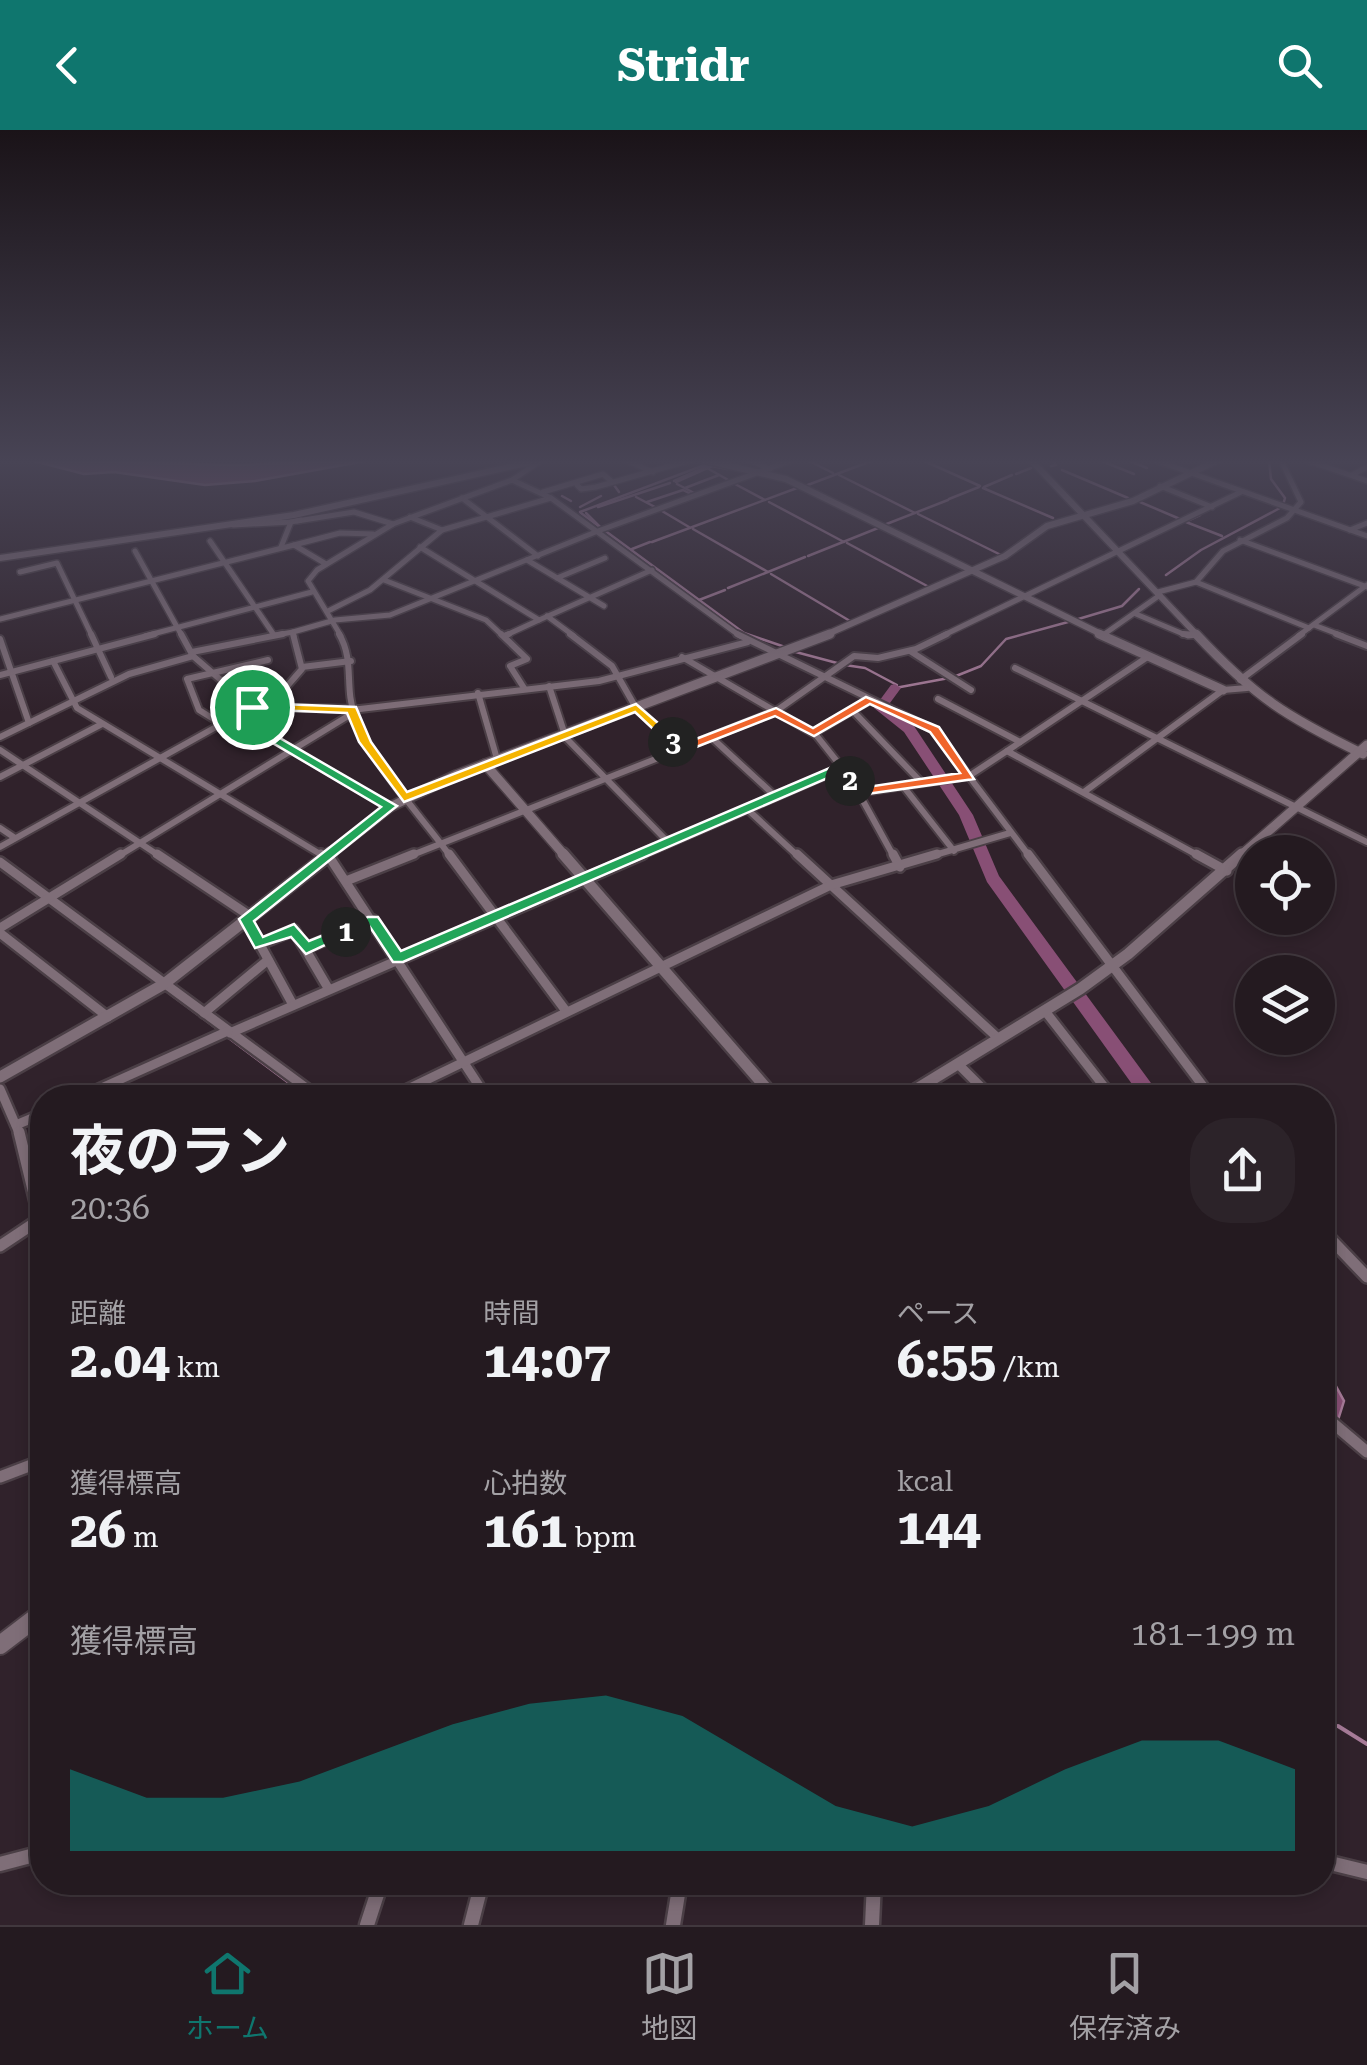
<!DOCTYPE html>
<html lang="ja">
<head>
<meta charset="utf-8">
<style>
  body { margin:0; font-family:"Roboto Serif","Noto Sans JP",serif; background:#2c2329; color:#f1f3f6; height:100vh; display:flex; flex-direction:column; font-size:38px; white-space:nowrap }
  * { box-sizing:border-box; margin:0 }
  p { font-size:32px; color:#a3a1a5 }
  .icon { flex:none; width:55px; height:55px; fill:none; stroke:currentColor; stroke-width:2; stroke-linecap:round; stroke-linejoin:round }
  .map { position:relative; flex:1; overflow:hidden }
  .panel { position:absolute; left:30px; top:955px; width:1305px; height:810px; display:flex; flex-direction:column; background:#241a20; border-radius:40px; box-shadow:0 5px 15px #0003,0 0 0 2px #41383e }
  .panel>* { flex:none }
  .fabs { position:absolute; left:1235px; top:705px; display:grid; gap:20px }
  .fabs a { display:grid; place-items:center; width:100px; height:100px; border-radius:50%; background:#241a20; box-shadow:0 5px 15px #0003,0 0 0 2px #41383e; font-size:50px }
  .pin { position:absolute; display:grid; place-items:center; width:85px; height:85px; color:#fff; margin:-42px; border:5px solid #fff; border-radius:50%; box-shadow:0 2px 10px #0007 }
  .km { position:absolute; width:50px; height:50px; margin:-25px; border-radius:50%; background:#222; color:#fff; font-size:28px; line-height:50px; text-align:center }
  .round { display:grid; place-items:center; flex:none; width:105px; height:105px; border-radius:40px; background:#2c2329 }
  .overview { display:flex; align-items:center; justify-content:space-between; height:170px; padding:0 40px }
  h1 { font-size:55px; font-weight:700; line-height:75px }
  .figures { display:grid; grid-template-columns:repeat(3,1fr); gap:15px; height:170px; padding:10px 40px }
  .figures div { display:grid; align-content:center }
  .figures b { font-size:50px; font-weight:700 }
  .figures small { font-size:28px; font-weight:400 }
  .figures p { font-size:28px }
  .chart { height:280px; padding:20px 40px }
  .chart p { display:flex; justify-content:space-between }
  .chart svg { width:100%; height:180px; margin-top:10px; fill:#0f766e; opacity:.7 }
  header { display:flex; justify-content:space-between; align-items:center; height:130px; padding:0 40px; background:#0f766e; color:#fff; font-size:45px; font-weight:700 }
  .tabs { display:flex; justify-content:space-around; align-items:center; height:140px; border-top:2px solid #41383e; background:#241a20; font-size:28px; color:#a3a1a5 }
  .tabs a { display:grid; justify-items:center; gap:5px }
  .tabs .current { color:#0f766e }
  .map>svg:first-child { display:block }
  .water { fill:#884f75; stroke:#a67b98; stroke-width:2.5 }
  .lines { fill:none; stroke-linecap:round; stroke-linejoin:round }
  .stream-far1 { stroke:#a67b98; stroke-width:2.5 }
  .stream { stroke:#a67b98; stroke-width:4 }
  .river { fill:#884f75; fill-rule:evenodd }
  .street-far4-casing { stroke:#4b3f46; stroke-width:8 }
  .street-far3-casing { stroke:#4b3f46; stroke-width:10 }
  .street-far2-casing { stroke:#4b3f46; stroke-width:14 }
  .street-far1-casing { stroke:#4b3f46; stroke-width:16 }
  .street-casing { stroke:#4b3f46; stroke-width:19 }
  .secondary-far3-casing { stroke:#4b3f46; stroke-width:9 }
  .secondary-far2-casing { stroke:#4b3f46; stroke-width:12 }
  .secondary-far1-casing { stroke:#4b3f46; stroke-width:16 }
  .secondary-casing { stroke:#4b3f46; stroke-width:22 }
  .street-far4 { stroke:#7f6e78; stroke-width:5 }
  .street-far3 { stroke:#7f6e78; stroke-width:6 }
  .street-far2 { stroke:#7f6e78; stroke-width:9 }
  .street-far1 { stroke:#7f6e78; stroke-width:11 }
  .street { stroke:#7f6e78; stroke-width:14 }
  .secondary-far3 { stroke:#7f6e78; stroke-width:6 }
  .secondary-far2 { stroke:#7f6e78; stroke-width:9 }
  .secondary-far1 { stroke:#7f6e78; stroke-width:11 }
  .secondary { stroke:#7f6e78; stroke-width:18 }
  .split-1 { fill:#22a559; stroke:#fff; stroke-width:2.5 }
  .split-2 { fill:#22a559; stroke:#fff; stroke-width:2.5 }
  .split-3 { fill:#f0652b; stroke:#fff; stroke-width:2.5 }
  .split-4 { fill:#f5b400; stroke:#fff; stroke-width:2.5 }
</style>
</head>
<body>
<header><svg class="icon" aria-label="back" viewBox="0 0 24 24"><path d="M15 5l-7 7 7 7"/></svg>Stridr<svg class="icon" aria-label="search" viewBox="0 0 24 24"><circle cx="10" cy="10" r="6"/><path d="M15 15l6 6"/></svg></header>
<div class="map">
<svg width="1367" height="1795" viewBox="0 0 1367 1795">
  <rect width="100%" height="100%" fill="#30222b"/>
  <g class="water">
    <path d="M30,330l205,5 136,-5 -116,21 -50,4 -91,-13 -30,2z"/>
    <path d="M1323,1206l8,41 13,24 -21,67z"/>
  </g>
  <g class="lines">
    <g class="stream-far1">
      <path d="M807,330l26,13"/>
      <path d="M922,330l58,26"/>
      <path d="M1099,330l35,14"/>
      <path d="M1127,330l20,8"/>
      <path d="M1269,330l2,19 14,19 -2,7"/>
      <path d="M1051,336l5,-1 -4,-5"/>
      <path d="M707,338l23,13"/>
      <path d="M1062,340l66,28"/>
      <path d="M1016,344l15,-6"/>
      <path d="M839,345l76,38"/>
      <path d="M674,351l36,-16"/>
      <path d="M676,352l36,-16 15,3"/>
      <path d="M677,354l19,10"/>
      <path d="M735,354l30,16"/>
      <path d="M614,355l5,7"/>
      <path d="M805,356l69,-26"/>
      <path d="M984,357l28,-12"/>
      <path d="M685,358l34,-13"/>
      <path d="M983,358l70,30"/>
      <path d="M562,366l9,5"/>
      <path d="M636,367l19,10"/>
      <path d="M949,369l30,-12"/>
      <path d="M647,372l36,-12 8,4"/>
      <path d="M769,372l75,40"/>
      <path d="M1140,372l40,17"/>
      <path d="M580,377l21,-11"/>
      <path d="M598,377l72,-24"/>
      <path d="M662,381l27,16"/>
      <path d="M580,382l130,-49"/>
      <path d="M581,383l163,120 41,14"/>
      <path d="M586,383l15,15"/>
      <path d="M918,384l83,41"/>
      <path d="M1187,391l13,-6"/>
      <path d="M1186,392l36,14"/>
      <path d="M884,395l64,-25"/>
      <path d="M693,399l75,43"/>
      <path d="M652,412l145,-54"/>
      <path d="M847,413l82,44"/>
      <path d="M632,419l18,-7"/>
      <path d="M808,426l70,-28"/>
      <path d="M771,444l79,47"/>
      <path d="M1166,445l35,-25 79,-42"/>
      <path d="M728,458l77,-31"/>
      <path d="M699,470l26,-10"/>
      <path d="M1075,490l47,-14 17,-17"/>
      <path d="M792,521l45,12"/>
      <path d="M845,535l20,3 32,17 -2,3 54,-10"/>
      <path d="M956,546l25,-10 25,-27 62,-17"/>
      <path d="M0,738l43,31"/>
      <path d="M50,774l106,79"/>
      <path d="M166,861l54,40"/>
      <path d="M226,906l83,62"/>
      <path d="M202,908l15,-7"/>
      <path d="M69,968l16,-8"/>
      <path d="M22,988l20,-9"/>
    </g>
    <path class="stream" d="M1338,1596l29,18"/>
    <path class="river" d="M895,554l6,4 -14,19 27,19 59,89 26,61 163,222h-20l-155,-216 -28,-67 -55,-83 -30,-24 17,-23z"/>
    <g class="street-far4-casing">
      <g id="street-far4">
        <path d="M626,330l27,12"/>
        <path d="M749,330l21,9"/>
        <path d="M1155,330l212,76"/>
        <path d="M1306,330l61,21"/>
        <path d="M1352,345l15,-8"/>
        <path d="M512,350l39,18 189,138"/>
        <path d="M577,355l4,4 15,-2 95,-27"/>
        <path d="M1160,356l52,21"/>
        <path d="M543,362l60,-18 8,7"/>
        <path d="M462,368l76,58"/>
        <path d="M297,391l57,-9 39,12"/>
        <path d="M233,395l58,-3"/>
        <path d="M442,400l109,-32"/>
        <path d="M1350,400l17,-7"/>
        <path d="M1240,410l127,47"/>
        <path d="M210,411l64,94"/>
        <path d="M294,415l46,-12 33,1"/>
        <path d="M281,417l10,-25 10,-2"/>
        <path d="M420,417l119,73 113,-50"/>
        <path d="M135,421l47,85"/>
        <path d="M527,430l77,46"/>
        <path d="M20,442l37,-9 35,73"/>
        <path d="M557,448l48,-20"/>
        <path d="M384,450l102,40 17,16"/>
        <path d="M1196,452l113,46"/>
        <path d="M1158,462l38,-10 27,-31 64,-33 14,-16 -20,-42"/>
        <path d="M328,481l42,-21 72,-60 -32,-13"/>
        <path d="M1136,484l52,22 10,-1"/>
        <path d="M547,486l27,20"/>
        <path d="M0,489l294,-74 32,19"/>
        <path d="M1314,495l29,11"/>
        <path d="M1103,505l57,-40"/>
        <path d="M145,506l167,-44"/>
        <path d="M271,506l22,-4"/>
        <path d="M294,506l-1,-4 42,-12 55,-5 208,-84 194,-71"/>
        <path d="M341,506l-33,-55 9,-11 76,-46 119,-44 30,-20"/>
        <path d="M504,506l35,-16"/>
        <path d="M942,506l299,-144"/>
        <path d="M1298,506l69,-51"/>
      </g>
    </g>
    <g class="street-far3-casing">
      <g id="street-far3">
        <path d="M91,504l20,43"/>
        <path d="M181,504l12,22 59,51"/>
        <path d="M339,504c16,27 5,54 16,82 20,52 63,96 96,141"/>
        <path d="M501,504l26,25 -17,7 14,22"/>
        <path d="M570,504l42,32 24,42 45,41 30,-12 63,58"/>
        <path d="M737,504l197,96 96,127"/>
        <path d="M1183,504l15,1"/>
        <path d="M1336,504l31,12"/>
        <path d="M504,506l5,-2"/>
        <path d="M0,509l29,84"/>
        <path d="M910,521l61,39"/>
        <path d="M192,522l91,-18"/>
        <path d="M1149,526l-142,95 194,106"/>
        <path d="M682,527l134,78 35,44 43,78"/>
        <path d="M53,531l24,47 248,149"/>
        <path d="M302,537l49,-6"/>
        <path d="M1015,538l352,174"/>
        <path d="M0,545l155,-41"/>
        <path d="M1240,550l62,-46"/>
        <path d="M549,556l17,52 102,104"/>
        <path d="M478,563l19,66"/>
        <path d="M938,569l82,43"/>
        <path d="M269,577l33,-38 -9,-35"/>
        <path d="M852,580l70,73"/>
        <path d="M233,586l157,91"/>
        <path d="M220,593l-21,-13 -12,-31 81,-19"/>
        <path d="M814,603l56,-33"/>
        <path d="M0,607l129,-63 64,-18"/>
        <path d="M711,607l65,-26 78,-55 24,2 38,-9 31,-15"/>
        <path d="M0,620l161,107"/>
        <path d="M0,647l102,-53"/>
        <path d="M903,656l51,65"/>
        <path d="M1084,662l139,-102 24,-2"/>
        <path d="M857,663l112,-17 38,-25"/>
        <path d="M746,678l53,49"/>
        <path d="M0,698l15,10"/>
        <path d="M0,717l252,-140 108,2 239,-28 149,-39"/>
        <path d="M117,727l236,-144"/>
        <path d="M407,727l274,-108"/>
        <path d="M638,727l205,-89"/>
        <path d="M928,727l82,-24"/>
      </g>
    </g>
    <g class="street-far2-casing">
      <g id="street-far2">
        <path d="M157,724l93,62"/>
        <path d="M321,724l4,3"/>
        <path d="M449,724l117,157"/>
        <path d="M797,724l202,185"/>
        <path d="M893,724l7,13"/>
        <path d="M1028,724l184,244"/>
        <path d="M1196,724l31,17"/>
        <path d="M328,725l159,243"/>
        <path d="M0,732l320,236"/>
        <path d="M346,751l68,-27"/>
        <path d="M246,789l46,84"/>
        <path d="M0,798l121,-74"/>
        <path d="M0,803l108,84"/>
        <path d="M260,814l34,-14 34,58"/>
        <path d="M306,818l67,-28"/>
        <path d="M1045,881l68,87"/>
        <path d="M204,883l64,-53"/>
        <path d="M230,903l413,-179"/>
        <path d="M958,934l34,34"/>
        <path d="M0,959l20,46"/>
        <path d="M79,968l149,-67"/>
        <path d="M389,968l442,-213 106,-31"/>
        <path d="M16,995l26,-11"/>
      </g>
    </g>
    <g class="street-far1-casing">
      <g id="street-far1">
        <path d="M19,1002l23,95"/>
        <path d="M1322,1100l45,47"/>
        <path d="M0,1116l39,-26"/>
        <path d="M1322,1284l45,38"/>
        <path d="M0,1347l42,-16"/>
      </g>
    </g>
    <g class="street-casing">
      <g id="street">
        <path d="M1322,1731l45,11"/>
        <path d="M0,1734l42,-11"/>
        <path d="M367,1795l14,-43"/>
        <path d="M471,1795l11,-43"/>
        <path d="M673,1795l7,-43"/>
        <path d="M872,1795l2,-43"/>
      </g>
    </g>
    <g class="secondary-far3-casing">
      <g id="secondary-far3">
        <path d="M704,330l82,19 319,157"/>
        <path d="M1031,330l167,176"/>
        <path d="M0,428l294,-43 246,-55"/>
        <path d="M823,506l182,-80 42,-30 86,-25 85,-41"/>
      </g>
    </g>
    <g class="secondary-far2-casing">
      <g id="secondary-far2">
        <path d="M1099,504l124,56"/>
        <path d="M1196,504c59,63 89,82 167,120"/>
        <path d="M485,634l81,93"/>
        <path d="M326,727l64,-50 66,-32 374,-141"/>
        <path d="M1239,727l128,-112"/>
      </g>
    </g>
    <g class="secondary-far1-casing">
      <g id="secondary-far1">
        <path d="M563,724l212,244"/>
        <path d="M0,947l164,-93 166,-130"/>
        <path d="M902,968l178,-109 48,-35 114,-100"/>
      </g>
    </g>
    <g class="secondary-casing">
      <path id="secondary" d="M0,1515l42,-32"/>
    </g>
    <use href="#street-far4" class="street-far4"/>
    <use href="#street-far3" class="street-far3"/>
    <use href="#street-far2" class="street-far2"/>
    <use href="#street-far1" class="street-far1"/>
    <use href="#street" class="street"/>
    <use href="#secondary-far3" class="secondary-far3"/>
    <use href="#secondary-far2" class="secondary-far2"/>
    <use href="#secondary-far1" class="secondary-far1"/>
    <use href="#secondary" class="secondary"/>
  </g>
  <linearGradient id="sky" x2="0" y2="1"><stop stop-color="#1a1318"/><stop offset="0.57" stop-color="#484455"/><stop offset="1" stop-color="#484455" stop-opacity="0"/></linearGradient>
  <rect width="1367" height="582" fill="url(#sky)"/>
  <path class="split-1" d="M247,574l11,3 -16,9 155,90 -143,115 9,16 31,-13 15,17 37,-15 7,6 -47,22 -15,-17 -36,11 -16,-29 142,-112 -154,-91z"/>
  <path class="split-2" d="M848,636l7,18h-9l-7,-11 -436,189h-10l-23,-35 -24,10 -8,-5 30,-15h10l23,34 431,-184z"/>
  <path class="split-3" d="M866,567l73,30 35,52 -122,17 -6,-17h9l6,9 99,-15 -30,-41 -60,-28 -56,32 -39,-20 -94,37 -14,-11 6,-4 10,6 93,-36 37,20z"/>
  <path class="split-4" d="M252,573l104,4 15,35 36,50 229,-88 44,38 -11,2 -34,-32 -231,90 -45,-60 -12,-29 -100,-4z"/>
</svg>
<div class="fabs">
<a><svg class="icon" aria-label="locate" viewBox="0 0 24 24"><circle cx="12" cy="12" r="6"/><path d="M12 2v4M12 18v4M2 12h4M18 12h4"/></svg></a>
<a><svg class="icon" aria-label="layers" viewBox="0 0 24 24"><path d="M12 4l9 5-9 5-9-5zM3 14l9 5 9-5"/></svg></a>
</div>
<div class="pin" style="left:252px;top:577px;background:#1e9e55"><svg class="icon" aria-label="arrive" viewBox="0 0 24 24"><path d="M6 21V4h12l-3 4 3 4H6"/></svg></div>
<b class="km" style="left:346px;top:802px">1</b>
<b class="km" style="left:850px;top:651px">2</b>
<b class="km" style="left:673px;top:612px">3</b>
<section class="panel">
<div class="overview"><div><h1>夜のラン</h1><p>20:36</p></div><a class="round"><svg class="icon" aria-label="share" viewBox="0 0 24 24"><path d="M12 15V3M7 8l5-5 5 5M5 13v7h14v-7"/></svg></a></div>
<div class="figures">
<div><p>距離</p><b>2.04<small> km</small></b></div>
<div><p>時間</p><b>14:07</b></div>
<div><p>ペース</p><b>6:55<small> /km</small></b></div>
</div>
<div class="figures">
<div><p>獲得標高</p><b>26<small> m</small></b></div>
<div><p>心拍数</p><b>161<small> bpm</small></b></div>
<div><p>kcal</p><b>144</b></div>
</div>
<div class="chart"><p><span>獲得標高</span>181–199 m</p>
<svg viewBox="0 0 160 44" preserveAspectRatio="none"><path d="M0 44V24L10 31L20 31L30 27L40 20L50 13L60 8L70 6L80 11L90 22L100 33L110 38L120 33L130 24L140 17L150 17L160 24V44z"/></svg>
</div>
</section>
</div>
<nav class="tabs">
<a class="current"><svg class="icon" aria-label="home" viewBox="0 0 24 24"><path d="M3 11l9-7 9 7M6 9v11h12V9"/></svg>ホーム</a>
<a><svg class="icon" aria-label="map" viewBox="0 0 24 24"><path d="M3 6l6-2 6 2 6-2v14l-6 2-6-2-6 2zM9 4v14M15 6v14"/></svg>地図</a>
<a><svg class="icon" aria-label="saved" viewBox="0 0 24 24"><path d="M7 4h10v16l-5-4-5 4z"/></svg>保存済み</a>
</nav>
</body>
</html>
